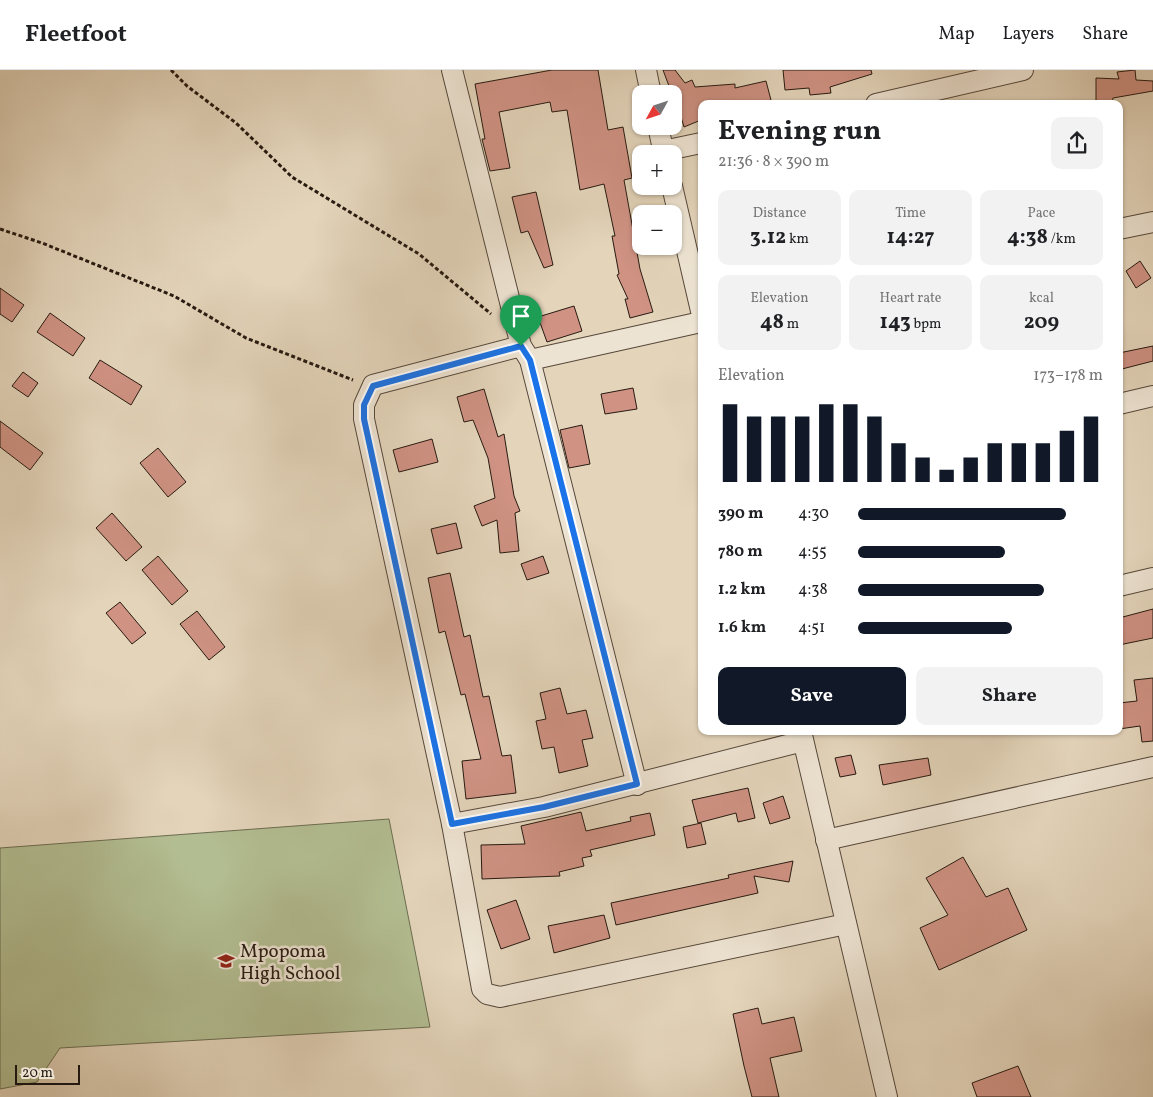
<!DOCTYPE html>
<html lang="en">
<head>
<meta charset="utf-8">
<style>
  body { margin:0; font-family:Vollkorn,serif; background:#f2f2f2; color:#202124; height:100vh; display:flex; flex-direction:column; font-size:19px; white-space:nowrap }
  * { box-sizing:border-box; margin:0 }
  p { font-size:16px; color:#757577 }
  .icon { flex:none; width:28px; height:28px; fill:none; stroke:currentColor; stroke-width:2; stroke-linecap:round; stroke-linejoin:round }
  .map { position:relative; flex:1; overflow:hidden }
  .details { position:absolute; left:698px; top:30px; width:425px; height:635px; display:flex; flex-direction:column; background:#fff; border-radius:10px; box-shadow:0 1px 4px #0004 }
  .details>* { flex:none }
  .needle { width:32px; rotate:230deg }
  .controls { position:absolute; left:632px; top:15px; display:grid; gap:10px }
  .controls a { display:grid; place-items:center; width:50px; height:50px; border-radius:10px; background:#fff; box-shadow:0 1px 4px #0004; font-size:25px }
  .scale { position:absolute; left:15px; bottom:12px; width:65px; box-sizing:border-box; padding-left:5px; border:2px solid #271a11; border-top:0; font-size:14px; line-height:18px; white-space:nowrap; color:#271a11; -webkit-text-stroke:4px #ede3d2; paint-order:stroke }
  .pin { position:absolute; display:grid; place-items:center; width:42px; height:42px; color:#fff; margin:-51px -21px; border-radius:50% 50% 50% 0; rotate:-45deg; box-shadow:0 0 5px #0007 }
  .pin .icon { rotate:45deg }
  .round { display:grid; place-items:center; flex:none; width:52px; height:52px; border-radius:10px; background:#f2f2f2 }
  .head { display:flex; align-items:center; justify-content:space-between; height:85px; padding:0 20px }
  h1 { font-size:28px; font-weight:700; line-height:38px }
  .figures { display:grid; grid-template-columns:repeat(3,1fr); gap:8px; height:85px; padding:5px 20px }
  .figures div { display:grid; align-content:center; border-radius:10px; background:#f2f2f2; text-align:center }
  .figures b { font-size:21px; font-weight:700 }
  .figures small { font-size:14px; font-weight:400 }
  .figures p { font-size:14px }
  .chart { height:140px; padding:10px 20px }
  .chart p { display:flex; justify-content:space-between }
  .chart svg { width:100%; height:90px; margin-top:5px; stroke:#111827; stroke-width:6 }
  .button { display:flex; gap:10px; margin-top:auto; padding:10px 20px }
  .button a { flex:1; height:58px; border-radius:10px; background:#111827; color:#fff; font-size:20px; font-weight:700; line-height:58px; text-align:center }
  .button a+a { background:#f2f2f2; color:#202124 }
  ul { padding:0 20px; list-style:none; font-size:16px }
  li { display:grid; grid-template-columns:80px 60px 1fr; align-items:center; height:38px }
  li i { height:12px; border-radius:6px; background:#111827 }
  header { display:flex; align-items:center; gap:30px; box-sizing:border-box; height:70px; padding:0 25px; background:#fff; border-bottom:1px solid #e0e0e0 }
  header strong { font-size:24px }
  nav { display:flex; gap:28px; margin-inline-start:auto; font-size:18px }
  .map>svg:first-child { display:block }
  .green { fill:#b2bd91; stroke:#6c6c51 }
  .building { fill:#cf9283; stroke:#271a11 }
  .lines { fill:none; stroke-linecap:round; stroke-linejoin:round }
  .street-casing { stroke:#56483b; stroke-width:22 }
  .path { stroke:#271a11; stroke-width:3; stroke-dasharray:4 2.5; stroke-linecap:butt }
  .street { stroke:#ede3d2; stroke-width:20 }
  .route-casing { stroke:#fff; stroke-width:10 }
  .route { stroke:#1a73e8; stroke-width:6 }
  .labels { text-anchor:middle; stroke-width:5; stroke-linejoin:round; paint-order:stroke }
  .poi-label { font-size:19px; fill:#271a11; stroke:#ede3d2; text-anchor:start }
</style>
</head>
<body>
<header>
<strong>Fleetfoot</strong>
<nav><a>Map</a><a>Layers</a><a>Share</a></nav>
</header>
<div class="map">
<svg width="1153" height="1027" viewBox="0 0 1153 1027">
  <rect width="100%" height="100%" fill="#e3d4ba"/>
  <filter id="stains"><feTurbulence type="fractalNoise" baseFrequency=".004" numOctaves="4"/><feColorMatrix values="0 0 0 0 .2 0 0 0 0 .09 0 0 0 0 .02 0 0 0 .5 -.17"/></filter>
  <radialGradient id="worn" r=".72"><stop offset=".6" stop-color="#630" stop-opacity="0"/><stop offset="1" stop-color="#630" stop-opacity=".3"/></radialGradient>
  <path class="green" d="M389,749l41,208 -370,21 -23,34 -37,7v-241z"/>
  <g class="building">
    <path d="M552,0h46l10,60 15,-3 9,51 -8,2 16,89 13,43 -23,6 -5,-19h3l-11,-24 2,-1 -7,-38h3l-11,-52 -24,6 -13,-80 -15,2 -2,-10 -51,10 11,56 -20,3 -8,-32h3l-10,-55z"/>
    <path d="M663,0h12l10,13 7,-3 3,7 40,-3v4l31,-7 6,23h-71v16l-17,7 -10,-33h-2z"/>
    <path d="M783,0h88l1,4 -42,13 1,6 -21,2 -1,-7 -24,2z"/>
    <path d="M1135,0l1,10 17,1v10l-40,7 -1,6h-16v-26l23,1 -2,-7z"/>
    <path d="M536,122l17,73 -9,3 -16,-37 -7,2 -9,-36z"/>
    <path d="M1140,191l11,17 -15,10 -10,-17z"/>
    <path d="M0,218l24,17 -12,17 -12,-8z"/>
    <path d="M574,236l8,25 -35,11 -9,-25z"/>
    <path d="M50,243l35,25 -12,18 -36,-24z"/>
    <path d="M1153,276v15l-31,8 -3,-16z"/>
    <path d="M100,290l42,26 -11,19 -42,-27z"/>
    <path d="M23,302l15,11 -10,14 -16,-11z"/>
    <path d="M633,318l4,21 -32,5 -4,-20z"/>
    <path d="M484,319l14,48 6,-3 10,62 6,15 -5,2 4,38 -19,2 -3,-33 -15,6 -8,-20 21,-8 -7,-40 -15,-38 -9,2 -7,-25z"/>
    <path d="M0,351l43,32 -13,17 -30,-23z"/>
    <path d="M582,355l8,39 -21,4 -9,-38z"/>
    <path d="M432,369l6,23 -39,10 -6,-22z"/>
    <path d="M158,378l28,34 -18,15 -28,-34z"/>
    <path d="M112,443l30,34 -16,14 -30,-33z"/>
    <path d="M456,453l6,25 -25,6 -6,-25z"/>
    <path d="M158,486l30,35 -16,14 -30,-35z"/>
    <path d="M543,486l6,17 -22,7 -6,-16z"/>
    <path d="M450,503l14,64 6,-2 13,62 6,-1 13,60 9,-1 5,38 -50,6 -4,-38 19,-2 -16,-65 -4,1 -16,-64 -6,2 -11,-55z"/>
    <path d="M120,532l26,31 -14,11 -26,-31z"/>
    <path d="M1153,539v29l-34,7v-27z"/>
    <path d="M197,541l28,36 -16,13 -29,-36z"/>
    <path d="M1153,608v63l-11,1 -2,-16 -21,3v-26l18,-2 -3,-21z"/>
    <path d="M560,618l7,26 19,-4 7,28 -11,2 6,26 -29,7 -5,-26 -12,2 -6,-28 10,-2 -6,-26z"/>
    <path d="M851,685l5,19 -16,3 -5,-19z"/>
    <path d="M928,688l3,17 -48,10 -4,-20z"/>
    <path d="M748,718l7,30 -17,4 -2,-9 -38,10 -6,-23z"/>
    <path d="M783,726l7,22 -20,6 -7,-21z"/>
    <path d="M581,742l5,19 45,-10 -1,-4 20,-4 5,22 -65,15 2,6 -10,2 2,8 -25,6 1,4 -78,3 -1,-34 44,-1 -4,-18z"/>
    <path d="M701,753l5,21 -19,4 -4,-21z"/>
    <path d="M963,787l23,40 22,-9 19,42 -88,40 -19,-42 28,-13 -22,-37z"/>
    <path d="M793,791l-4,21 -35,-6 4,17 -142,32 -5,-22 118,-25 -1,-3z"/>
    <path d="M516,830l14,39 -29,10 -14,-39z"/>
    <path d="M604,845l6,23 -56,15 -6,-27z"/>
    <path d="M758,938l4,16 32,-7 8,34 -32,7 9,39h-27l-8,-31 -11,-52z"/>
    <path d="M1018,996l13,31h-54l-5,-14z"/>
  </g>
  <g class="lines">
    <g class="street-casing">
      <g id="street">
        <path d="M452,0l69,276 -148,39 -9,20v14l88,405 30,165 5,5 13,3 346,-73"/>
        <path d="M646,0l5,24"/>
        <path d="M876,34l147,-34"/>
        <path d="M658,56l6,28"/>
        <path d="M663,81l38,-8"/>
        <path d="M672,116l29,125"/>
        <path d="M1119,159l34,-7"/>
        <path d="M521,276l9,14 107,425"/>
        <path d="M530,290l171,-38"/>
        <path d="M1119,334l34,-8"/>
        <path d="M1119,516l34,-8"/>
        <path d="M801,661l86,366"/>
        <path d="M452,754l92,-17 259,-66"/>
        <path d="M826,770l327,-73"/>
      </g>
    </g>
    <g class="path">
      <path d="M171,0l16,16 49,37 56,54 127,77 72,60"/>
      <path d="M0,159l42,14 132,53 72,42 107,42"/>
    </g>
    <use href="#street" class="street"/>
  </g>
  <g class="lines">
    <g class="route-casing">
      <path id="route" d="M521,276l9,14 107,424 -93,23 -92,17 -88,-405v-14l9,-19z"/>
    </g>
    <use href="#route" class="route"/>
  </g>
  <defs>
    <g id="school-bare" transform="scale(1.35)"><path d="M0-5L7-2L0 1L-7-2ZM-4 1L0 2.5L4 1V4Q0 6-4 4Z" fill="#8f2418" stroke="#ede3d2" stroke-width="2.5" paint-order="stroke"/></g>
  </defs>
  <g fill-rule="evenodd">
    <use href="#school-bare" x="226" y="891"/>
  </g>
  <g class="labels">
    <g class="poi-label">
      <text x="240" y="887">Mpopoma<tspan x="240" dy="22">High School</tspan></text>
    </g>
  </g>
  <rect width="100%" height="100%" filter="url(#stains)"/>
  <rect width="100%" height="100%" fill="url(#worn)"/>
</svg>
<div class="controls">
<a><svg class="needle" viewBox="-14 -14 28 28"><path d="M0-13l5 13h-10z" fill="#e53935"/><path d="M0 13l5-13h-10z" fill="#757577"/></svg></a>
<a>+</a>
<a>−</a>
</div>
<div class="scale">20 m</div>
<div class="pin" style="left:521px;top:276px;background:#1e9e55"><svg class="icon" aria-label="arrive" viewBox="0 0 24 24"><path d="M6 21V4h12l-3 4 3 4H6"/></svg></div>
<section class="details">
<div class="head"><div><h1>Evening run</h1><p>21:36 · 8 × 390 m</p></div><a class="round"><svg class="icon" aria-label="share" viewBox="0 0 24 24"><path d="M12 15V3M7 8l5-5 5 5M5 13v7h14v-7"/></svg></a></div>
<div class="figures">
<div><p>Distance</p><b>3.12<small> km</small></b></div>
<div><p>Time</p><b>14:27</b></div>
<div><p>Pace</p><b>4:38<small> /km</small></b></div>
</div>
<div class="figures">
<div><p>Elevation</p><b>48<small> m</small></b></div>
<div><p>Heart rate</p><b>143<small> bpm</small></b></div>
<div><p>kcal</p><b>209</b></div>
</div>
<div class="chart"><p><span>Elevation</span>173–178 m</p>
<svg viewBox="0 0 160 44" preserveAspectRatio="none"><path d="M5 44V6M15 44V12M25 44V12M35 44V12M45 44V6M55 44V6M65 44V12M75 44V25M85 44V32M95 44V38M105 44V32M115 44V25M125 44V25M135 44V25M145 44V19M155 44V12"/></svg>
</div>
<ul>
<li><b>390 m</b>4:30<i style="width:85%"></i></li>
<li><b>780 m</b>4:55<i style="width:60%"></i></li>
<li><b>1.2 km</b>4:38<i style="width:76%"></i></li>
<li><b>1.6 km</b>4:51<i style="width:63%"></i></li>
</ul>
<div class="button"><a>Save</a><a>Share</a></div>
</section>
</div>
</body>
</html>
